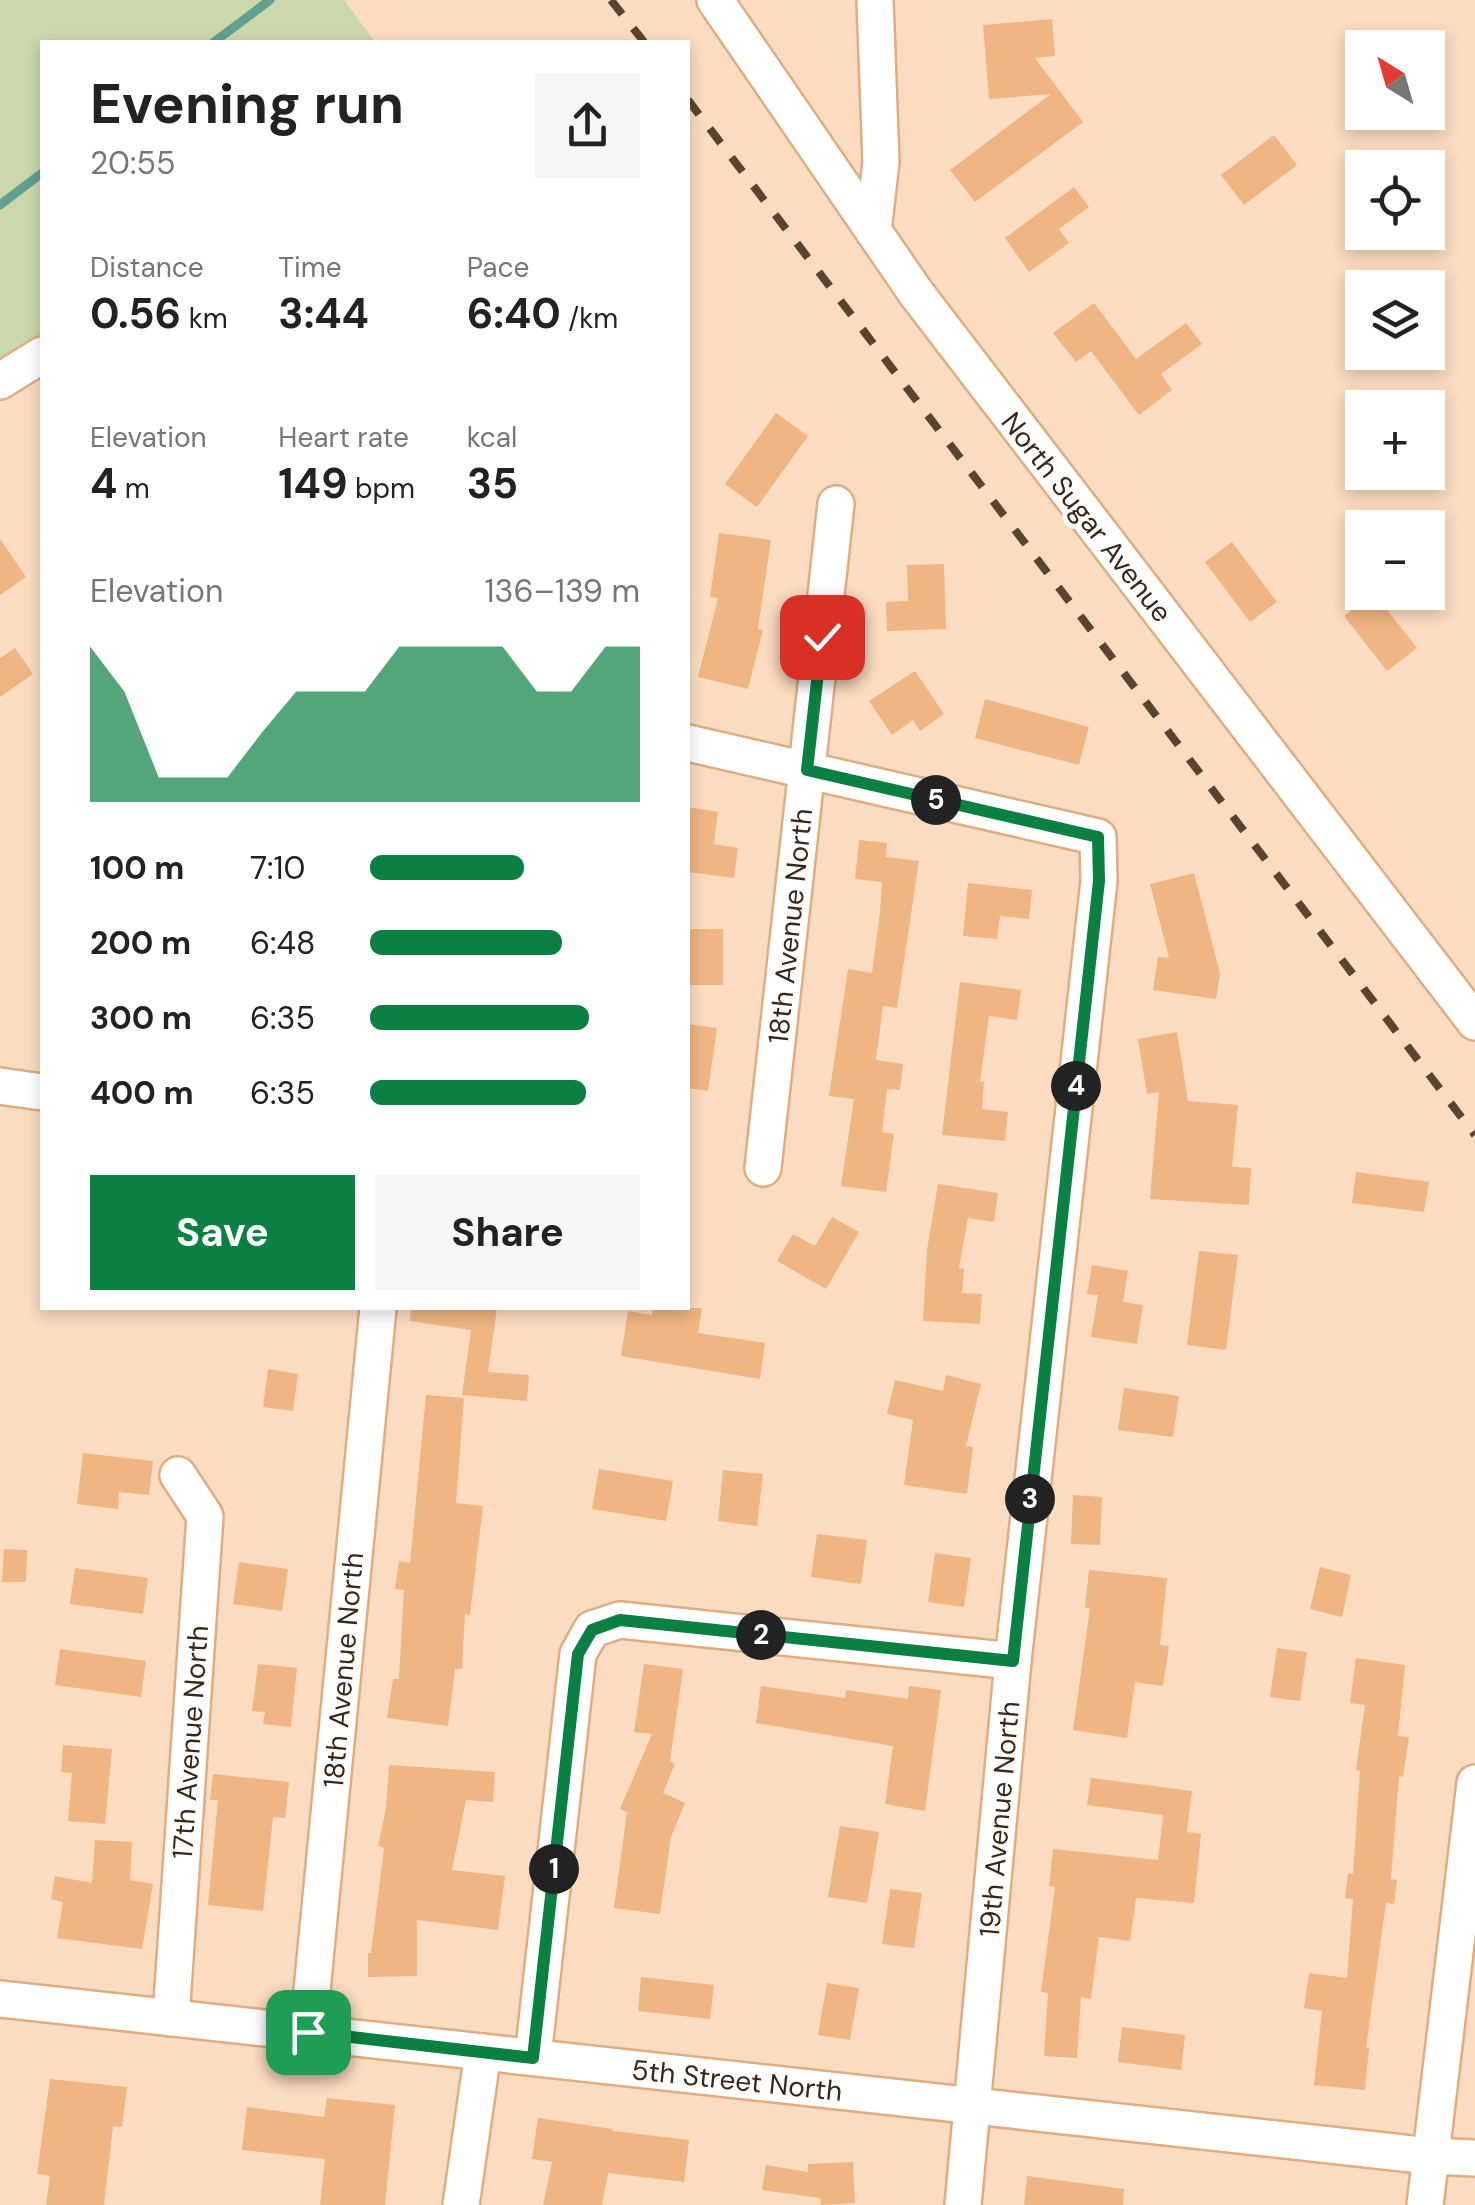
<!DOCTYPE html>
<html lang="en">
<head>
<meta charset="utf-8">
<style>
  body { margin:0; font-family:"DM Sans",sans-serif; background:#f6f6f6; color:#222; height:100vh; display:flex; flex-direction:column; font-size:38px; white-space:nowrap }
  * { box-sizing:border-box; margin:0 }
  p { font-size:32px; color:#767676 }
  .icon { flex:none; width:55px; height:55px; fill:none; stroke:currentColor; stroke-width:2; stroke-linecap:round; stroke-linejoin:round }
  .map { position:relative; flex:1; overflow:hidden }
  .drawer { position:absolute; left:40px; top:40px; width:650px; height:1270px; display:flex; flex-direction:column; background:#fff; border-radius:0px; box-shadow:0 5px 15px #0003 }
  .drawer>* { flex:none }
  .needle { width:65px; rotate:323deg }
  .buttons { position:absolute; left:1345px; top:30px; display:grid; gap:20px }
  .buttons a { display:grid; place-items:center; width:100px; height:100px; border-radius:0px; background:#fff; box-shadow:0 5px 15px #0003; font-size:50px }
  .pin { position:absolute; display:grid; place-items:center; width:85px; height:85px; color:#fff; margin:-42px; border-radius:20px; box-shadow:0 5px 15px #0006 }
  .km { position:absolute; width:50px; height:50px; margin:-25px; border-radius:50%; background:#222; color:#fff; font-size:28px; line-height:50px; text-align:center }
  .round { display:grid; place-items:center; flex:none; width:105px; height:105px; border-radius:0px; background:#f6f6f6 }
  .summary { display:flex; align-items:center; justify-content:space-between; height:170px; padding:0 50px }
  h1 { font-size:55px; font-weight:700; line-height:75px }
  .metrics { display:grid; grid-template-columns:repeat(3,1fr); gap:15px; height:170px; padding:10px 50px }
  .metrics div { display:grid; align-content:center }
  .metrics b { font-size:42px; font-weight:700 }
  .metrics small { font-size:28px; font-weight:400 }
  .metrics p { font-size:28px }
  .chart { height:280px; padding:20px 50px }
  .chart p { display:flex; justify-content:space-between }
  .chart svg { width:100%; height:180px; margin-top:10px; fill:#0b8043; opacity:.7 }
  .action { display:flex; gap:20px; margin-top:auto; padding:20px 50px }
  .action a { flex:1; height:115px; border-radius:0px; background:#0b8043; color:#fff; font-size:40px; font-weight:700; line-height:115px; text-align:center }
  .action a+a { background:#f6f6f6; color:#222 }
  ul { padding:0 50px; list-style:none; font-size:32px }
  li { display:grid; grid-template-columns:160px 120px 1fr; align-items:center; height:75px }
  li i { height:25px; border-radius:12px; background:#0b8043 }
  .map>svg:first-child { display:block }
  .green { fill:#cad8ac }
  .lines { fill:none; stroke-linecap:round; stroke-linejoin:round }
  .stream { stroke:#62a090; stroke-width:9 }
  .building { fill:#efb582 }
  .minor-casing { stroke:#e0ad81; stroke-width:40 }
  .minor { stroke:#fff; stroke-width:35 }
  .rail { stroke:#594431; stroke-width:8; stroke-dasharray:18 18; stroke-linecap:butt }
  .route-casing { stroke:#fff; stroke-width:20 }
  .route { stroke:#0b8043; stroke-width:12 }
  .labels { text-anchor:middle; stroke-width:10; stroke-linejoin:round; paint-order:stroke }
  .street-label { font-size:28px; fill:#3a2715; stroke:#fff }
</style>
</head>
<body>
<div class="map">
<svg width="1475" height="2205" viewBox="0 0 1475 2205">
  <rect width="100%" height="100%" fill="#fbdcc1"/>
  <path class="green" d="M0,0h344l31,42h-333v299l-42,25z"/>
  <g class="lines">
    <g class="stream">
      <path d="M214,42l56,-42"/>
      <path d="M0,205l42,-32"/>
    </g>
  </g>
  <g class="building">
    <path d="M1052,19l3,37 -20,2 48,64 -108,80 -25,-32 101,-76 -62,5 -6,-74z"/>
    <path d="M1274,135l23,30 -53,40 -23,-30z"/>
    <path d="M1074,187l15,20 -30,22 10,14 -40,29 -24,-34z"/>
    <path d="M1094,303l42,56 50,-36 16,21 -41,30 11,16 -33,25 -48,-64 -15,11 -23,-29z"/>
    <path d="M776,413l32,23 -51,71 -32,-23z"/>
    <path d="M719,533l52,7 -13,89 5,1 -15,59 -50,-12 20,-79 -8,-1z"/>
    <path d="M0,539l26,38 -26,18z"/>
    <path d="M1232,542l45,60 -27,20 -45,-60z"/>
    <path d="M944,564l2,65 -59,2 -1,-29 22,-1 -1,-36z"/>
    <path d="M1374,593l43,55 -30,23 -43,-55z"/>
    <path d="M15,648l18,26 -33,23v-39z"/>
    <path d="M915,671l29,43 -24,17 -7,-11 -21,15 -23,-34z"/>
    <path d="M985,699l104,28 -10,38 -104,-27z"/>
    <path d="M688,807l30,5 -4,32 24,4 -4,30 -46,-6z"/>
    <path d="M859,840l28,3 -1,14 33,4 -22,147 -14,-2 -7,54 27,4 -3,26 -13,-1 -5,43 12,2 -8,58 -45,-6 13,-87 -25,-3 19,-127 24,4 8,-61 2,-30 -27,-3z"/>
    <path d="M1194,873l26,100 -4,26 -63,-9 5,-33 11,1 -19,-74z"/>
    <path d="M968,883l64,7 -3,29 -29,-3 -3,23 -34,-3z"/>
    <rect x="688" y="929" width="35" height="56"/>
    <path d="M960,982l61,8 -4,30 -28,-4 -9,66h4l-2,27 26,3 -3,29 -63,-6z"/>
    <path d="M688,1024l29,4 -9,63 -20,-3z"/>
    <path d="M1177,1032l11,69 50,4 -6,62 19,1 -2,37 -99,-6 9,-107 -12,2 -9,-55z"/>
    <path d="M1356,1172l73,10 -5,30 -72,-9z"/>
    <path d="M938,1184l60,9 -4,29 -26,-4 -9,50 5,1 -2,24 20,1 -2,30 -57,-3 4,-71z"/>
    <path d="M832,1217l27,15 -33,57 -49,-28 16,-27 22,12z"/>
    <path d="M1199,1251l39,4 -12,95 -39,-5z"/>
    <path d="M1092,1265l36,6 -5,31 20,3 -6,39 -46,-7 7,-42 -11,-1z"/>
    <path d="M411,1308h86l-9,64 41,3 -2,26 -65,-6 9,-65 -61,-9z"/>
    <path d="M653,1308h49l-4,25 67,10 -5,36 -139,-23 7,-45 24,4z"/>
    <path d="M268,1369l30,5 -5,37 -30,-4z"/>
    <path d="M946,1375l35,9 -15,62 7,1 -6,47 -63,-9 9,-65 -26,-6 8,-34 48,11z"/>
    <path d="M1124,1388l55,8 -6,41 -55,-7z"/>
    <path d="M426,1395l38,3 -8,105 27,3 -13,109 -5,-1 -3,55h-7l-7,57 -61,-8 6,-39h6l5,-89 -9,-1 4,-28 11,2z"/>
    <path d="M83,1453l70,8 -4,34 -30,-3 -1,17 -41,-5z"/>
    <path d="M599,1469l74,12 -7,40 -74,-12z"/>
    <path d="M723,1470l40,4 -6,52 -39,-5z"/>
    <path d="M1073,1495l29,2 -2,48 -29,-1z"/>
    <path d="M817,1534l50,6 -6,44 -50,-7z"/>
    <path d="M4,1549l23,1 -1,32h-24z"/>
    <path d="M935,1553l36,5 -7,49 -36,-5z"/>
    <path d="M239,1562l49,7 -6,42 -49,-7z"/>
    <path d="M1320,1567l31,8 -9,42 -32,-8z"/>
    <path d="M75,1568l73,10 -5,36 -73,-10z"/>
    <path d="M1089,1570l78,8 -7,67 9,1 -6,40 -28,-4 -8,56 -54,-8 17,-122h-5z"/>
    <path d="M1277,1648l30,4 -7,49 -30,-4z"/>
    <path d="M60,1649l86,12 -5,36 -86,-12z"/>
    <path d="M1356,1658l49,7 -7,71 11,1 -6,40 -4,-1 -8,103 6,1 -3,24 -8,-1 -20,145h3l-4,42 -51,-5 8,-74 -18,-3 5,-35 38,5 6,-79 -8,-1 3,-25 5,1 7,-103 -4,-1 9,-65 -15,-2z"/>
    <path d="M258,1664l39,4 -6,59 -28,-3 2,-12 -13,-1z"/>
    <path d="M644,1664l39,5 -13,92 5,3 -12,29 22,10 -14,34 -11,77 -46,-6 13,-96 -7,-3 32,-75 -18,-2z"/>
    <path d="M761,1686l84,12 1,-8 62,9 1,-13 32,4 -16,121 -40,-7 8,-58 -137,-23z"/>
    <path d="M63,1745l49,4 -7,75 -37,-3 4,-48 -11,-1z"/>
    <path d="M389,1765l106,7 -2,30 -27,-2 -14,70 53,6 -7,54 -81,-10v56l-49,1v-24h3l13,-105 -6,-2 8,-38z"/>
    <path d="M213,1774l76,8 -4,36 -12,-1 -10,94 -55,-6 10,-105h-8z"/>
    <path d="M1091,1778l101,13 -5,41 14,2 -7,69 -58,-5 -6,43 -31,-4 -8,62 -10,-2 -4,61 -33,-2 4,-63 -7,-1 14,-105 -6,-1 4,-37 105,11 5,-45 -76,-10z"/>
    <path d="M840,1826l39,6 -12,71 -39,-6z"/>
    <path d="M95,1840l37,2 -2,38 23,4 -11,65 -85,-11 6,-36 -12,-3 4,-23 37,7z"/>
    <path d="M890,1889l32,4 -8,55 -32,-4z"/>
    <path d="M641,1977l73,8 -4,34 -72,-8z"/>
    <path d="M827,1983l32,5 -9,52 -32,-5z"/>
    <path d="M1122,2027l63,8 -4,35 -63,-8z"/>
    <path d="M50,2079l77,8 -5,40 -9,-1 -9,79h-58l4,-29 -13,-2z"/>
    <path d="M327,2098l68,7 -10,100h-65l5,-46 -83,-9 5,-43 77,10z"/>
    <path d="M538,2118l75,11v2l76,9 -5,42 -76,-9 -6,32h-59l9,-43 -20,-3z"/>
    <path d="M853,2162l2,41 -34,2 -1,-7 -58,-8 4,-25 42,7v-8z"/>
    <path d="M1027,2176l97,13 -1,16h-99z"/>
  </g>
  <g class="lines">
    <g class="minor-casing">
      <g id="minor">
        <path d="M715,0l201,293 559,729"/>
        <path d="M873,231l8,-69 -6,-162"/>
        <path d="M0,381l42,-26"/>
        <path d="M688,743l410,94 1,44 -86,780 -50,544"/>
        <path d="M0,1086l42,6"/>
        <path d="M763,1168l73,-664"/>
        <path d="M0,1999l1430,157 45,2"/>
        <path d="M171,2018l34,-502 -27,-41"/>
        <path d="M308,2032l70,-724"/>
        <path d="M533,2057l45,-403 14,-25 28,-9 393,41"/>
        <path d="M461,2205l22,-153"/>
        <path d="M1425,2205l50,-422"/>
      </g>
    </g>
    <use href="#minor" class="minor"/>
    <g class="rail">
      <path d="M611,0l33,42"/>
      <path d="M688,100l787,1035"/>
    </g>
  </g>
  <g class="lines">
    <g class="route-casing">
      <path id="route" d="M308,2032l225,26 45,-404 14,-24 28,-10 393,41 86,-780 -1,-44 -291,-67 15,-133"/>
    </g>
    <use href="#route" class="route"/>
  </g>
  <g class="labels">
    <g class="street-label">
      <text transform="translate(1087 517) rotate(52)" y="10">North Sugar Avenue</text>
      <text transform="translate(790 926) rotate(-84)" y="10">18th Avenue North</text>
      <text transform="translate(343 1670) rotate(-85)" y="10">18th Avenue North</text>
      <text transform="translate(190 1742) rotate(-86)" y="10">17th Avenue North</text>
      <text transform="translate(999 1819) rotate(-85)" y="10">19th Avenue North</text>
      <text transform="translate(737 2080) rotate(6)" y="10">5th Street North</text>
    </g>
  </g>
</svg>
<div class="buttons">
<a><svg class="needle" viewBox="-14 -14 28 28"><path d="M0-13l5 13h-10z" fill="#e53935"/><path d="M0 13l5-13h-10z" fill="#767676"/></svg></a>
<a><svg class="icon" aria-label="locate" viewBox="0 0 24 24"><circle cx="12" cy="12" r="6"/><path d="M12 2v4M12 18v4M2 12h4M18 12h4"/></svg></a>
<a><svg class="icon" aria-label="layers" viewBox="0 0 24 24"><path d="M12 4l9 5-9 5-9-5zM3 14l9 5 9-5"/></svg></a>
<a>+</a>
<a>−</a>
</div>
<div class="pin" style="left:308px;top:2032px;background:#1e9e55"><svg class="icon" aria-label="arrive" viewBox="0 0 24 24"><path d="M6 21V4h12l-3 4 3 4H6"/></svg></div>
<div class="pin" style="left:822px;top:637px;background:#d93025"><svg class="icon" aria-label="check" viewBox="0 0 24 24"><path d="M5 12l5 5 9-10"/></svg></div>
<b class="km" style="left:554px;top:1869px">1</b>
<b class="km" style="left:761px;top:1635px">2</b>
<b class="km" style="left:1030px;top:1499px">3</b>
<b class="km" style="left:1076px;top:1086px">4</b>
<b class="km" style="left:936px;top:800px">5</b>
<section class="drawer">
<div class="summary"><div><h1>Evening run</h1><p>20:55</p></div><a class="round"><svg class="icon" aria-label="share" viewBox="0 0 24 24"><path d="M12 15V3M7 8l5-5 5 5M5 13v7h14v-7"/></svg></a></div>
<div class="metrics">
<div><p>Distance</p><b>0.56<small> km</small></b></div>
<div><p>Time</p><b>3:44</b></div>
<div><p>Pace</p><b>6:40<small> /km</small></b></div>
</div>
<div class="metrics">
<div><p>Elevation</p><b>4<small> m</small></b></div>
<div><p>Heart rate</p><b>149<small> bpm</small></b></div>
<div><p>kcal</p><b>35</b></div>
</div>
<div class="chart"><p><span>Elevation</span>136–139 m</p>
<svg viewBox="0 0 160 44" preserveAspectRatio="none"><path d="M0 44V6L10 17L20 38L30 38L40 38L50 27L60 17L70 17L80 17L90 6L100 6L110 6L120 6L130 17L140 17L150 6L160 6V44z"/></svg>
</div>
<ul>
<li><b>100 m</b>7:10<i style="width:57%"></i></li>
<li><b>200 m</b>6:48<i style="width:71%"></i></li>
<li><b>300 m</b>6:35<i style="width:81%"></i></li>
<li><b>400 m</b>6:35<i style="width:80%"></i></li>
</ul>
<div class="action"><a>Save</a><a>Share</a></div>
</section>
</div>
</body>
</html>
